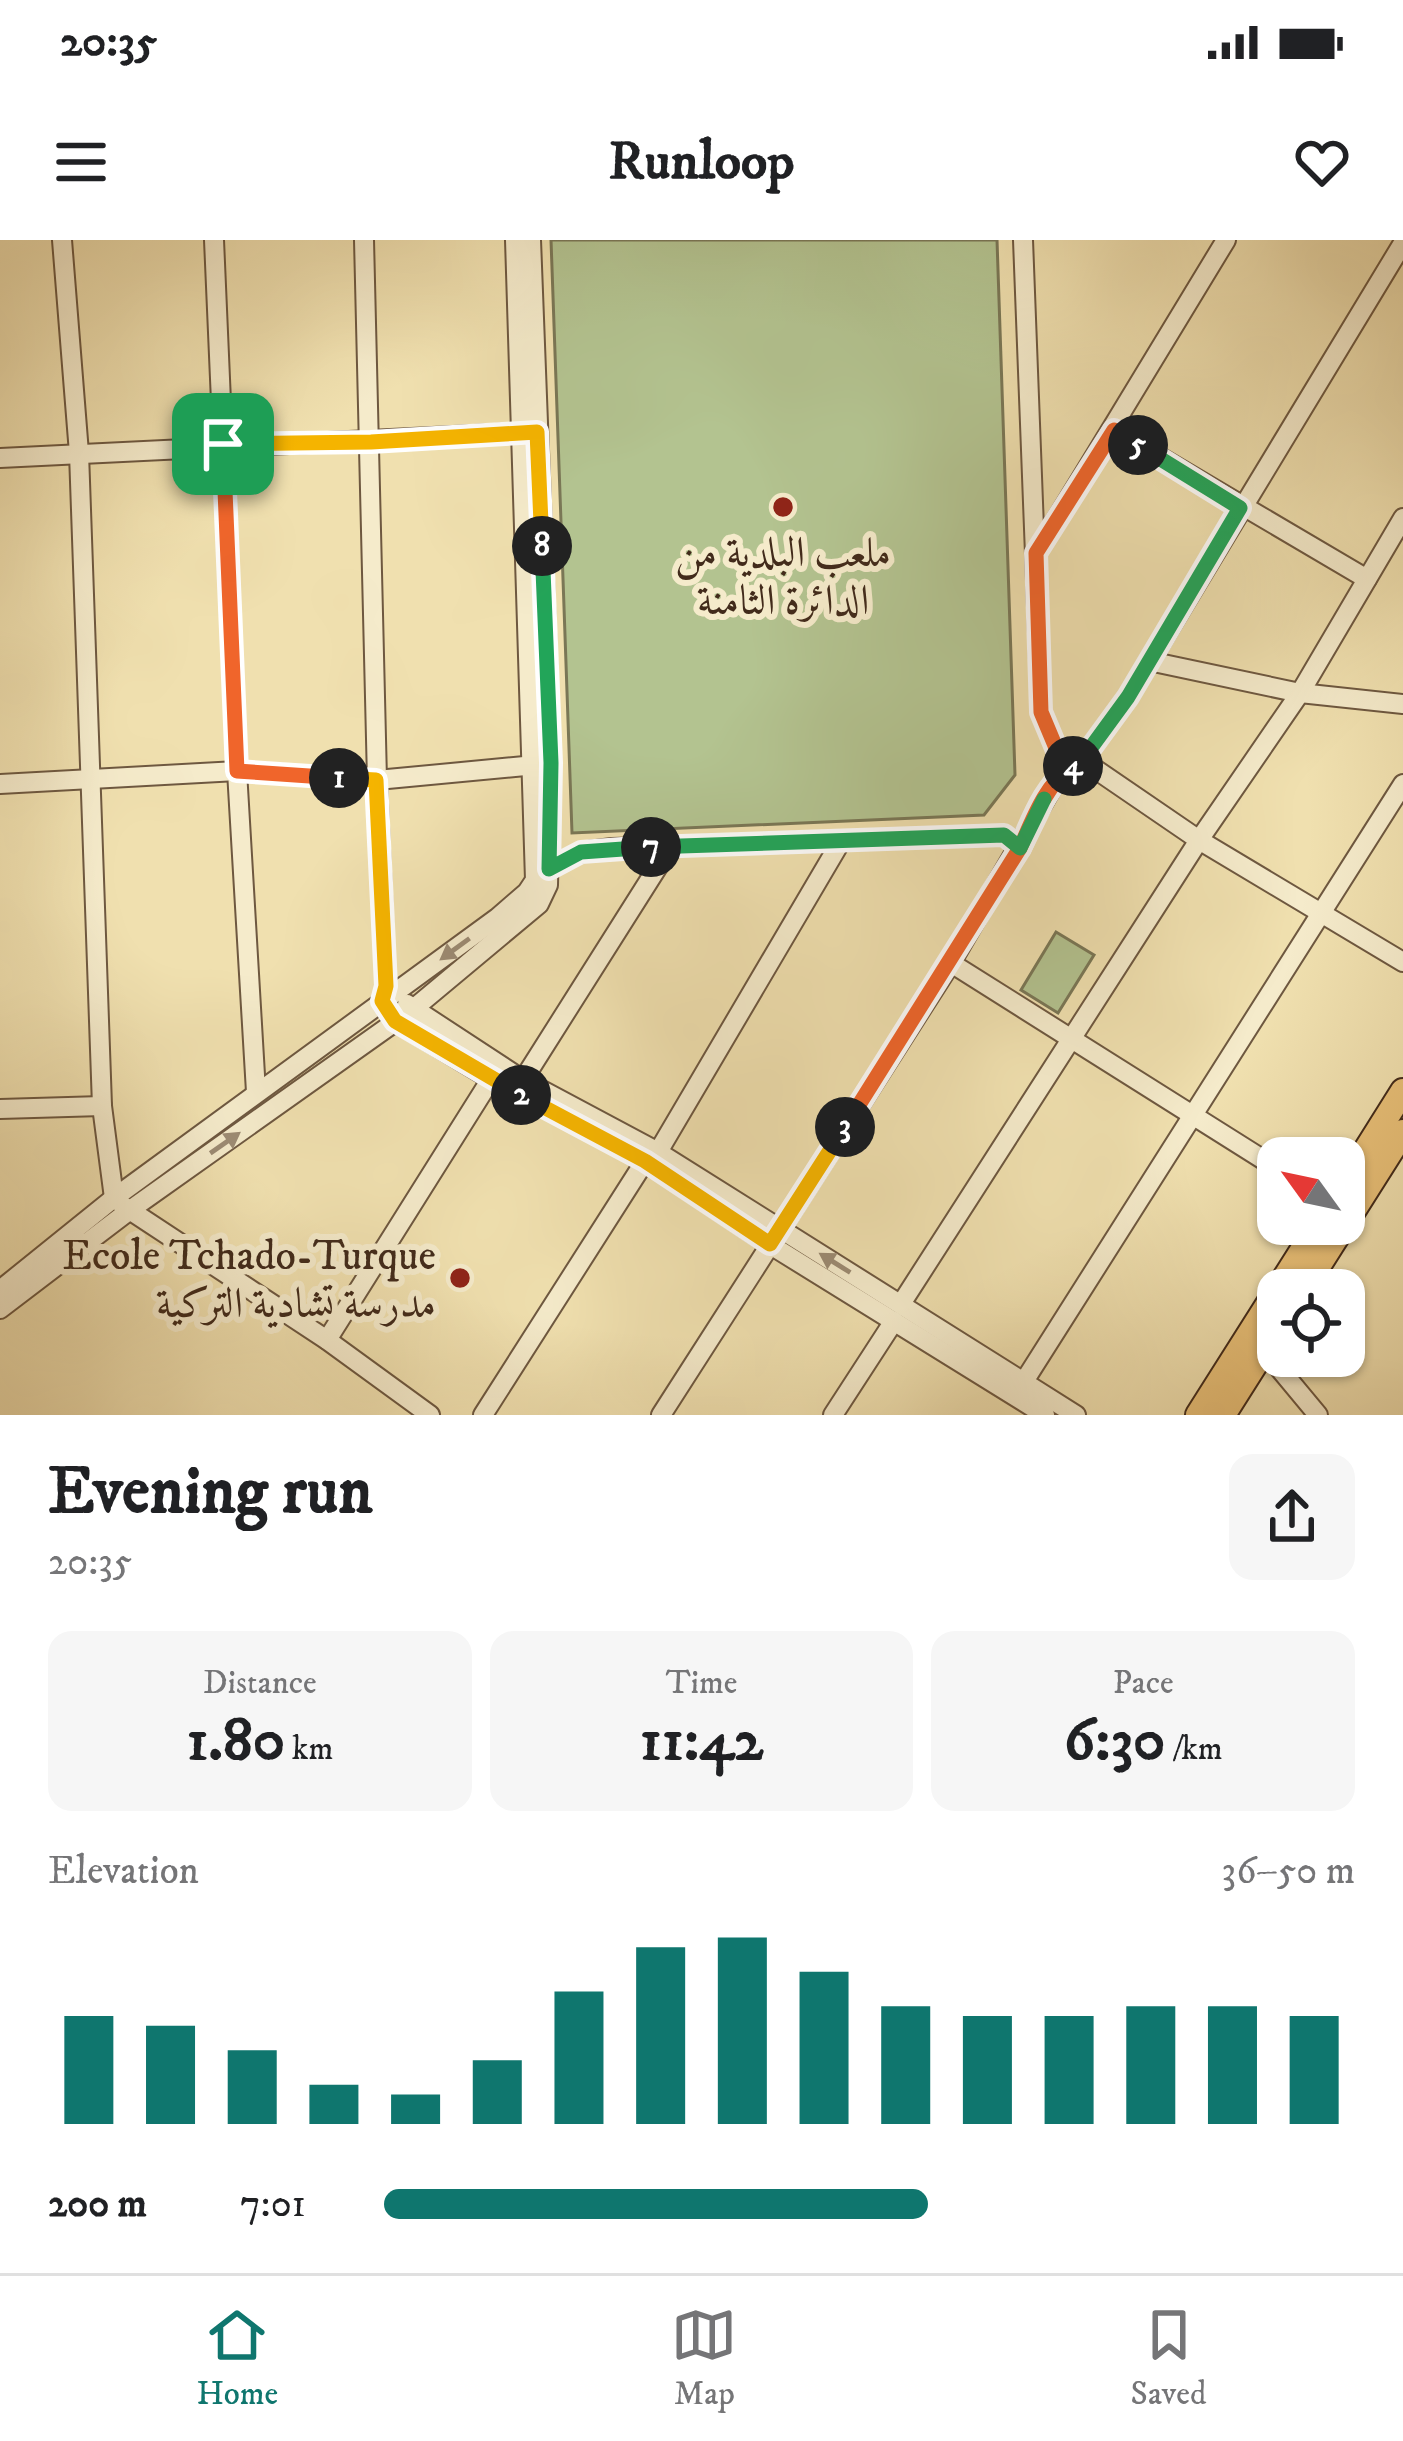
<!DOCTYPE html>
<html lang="en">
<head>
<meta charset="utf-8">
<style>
  body { margin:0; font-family:"IM FELL DW Pica",Amiri,serif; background:#f6f6f6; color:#202124; height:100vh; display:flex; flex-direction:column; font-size:45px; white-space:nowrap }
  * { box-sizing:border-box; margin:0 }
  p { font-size:39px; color:#757577 }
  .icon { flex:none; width:66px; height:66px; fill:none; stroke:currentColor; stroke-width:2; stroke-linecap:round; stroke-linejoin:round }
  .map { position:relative; height:1175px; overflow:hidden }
  .drawer { display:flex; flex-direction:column; background:#fff; flex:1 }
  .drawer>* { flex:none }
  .needle { width:78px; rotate:303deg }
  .buttons { position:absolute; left:1257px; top:897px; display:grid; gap:24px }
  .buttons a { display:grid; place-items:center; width:108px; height:108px; border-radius:24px; background:#fff; box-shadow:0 3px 9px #0004; font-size:60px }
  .pin { position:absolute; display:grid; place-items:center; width:102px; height:102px; color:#fff; margin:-51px; border-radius:24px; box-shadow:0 6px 18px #0006 }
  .km { position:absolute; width:60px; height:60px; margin:-30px; border-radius:50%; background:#222; color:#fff; font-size:33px; line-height:60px; text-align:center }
  .round { display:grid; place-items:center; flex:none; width:126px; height:126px; border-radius:24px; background:#f6f6f6 }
  .headline { display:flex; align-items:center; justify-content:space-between; height:204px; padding:0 48px }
  h1 { font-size:66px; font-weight:700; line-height:90px }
  .stats { display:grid; grid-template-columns:repeat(3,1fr); gap:18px; height:204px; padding:12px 48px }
  .stats div { display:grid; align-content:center; border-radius:24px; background:#f6f6f6; text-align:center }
  .stats b { font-size:60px; font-weight:700 }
  .stats small { font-size:33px; font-weight:400 }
  .stats p { font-size:33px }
  .chart { height:336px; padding:24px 48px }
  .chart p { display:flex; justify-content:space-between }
  .chart svg { width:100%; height:216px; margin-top:12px; stroke:#0f766e; stroke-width:6 }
  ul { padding:0 48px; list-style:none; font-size:39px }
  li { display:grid; grid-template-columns:192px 144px 1fr; align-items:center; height:90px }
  li i { height:30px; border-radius:15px; background:#0f766e }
  .status { display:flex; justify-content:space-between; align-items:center; height:84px; padding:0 60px; background:#fff; direction:ltr }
  .status svg { height:33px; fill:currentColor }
  header { display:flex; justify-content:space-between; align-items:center; height:156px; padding:0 48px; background:#fff; font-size:54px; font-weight:700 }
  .tab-bar { display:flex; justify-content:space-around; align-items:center; height:168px; border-top:3px solid #e0e0e0; background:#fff; font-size:33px; color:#757577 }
  .tab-bar a { display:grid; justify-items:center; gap:6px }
  .tab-bar .on { color:#0f766e }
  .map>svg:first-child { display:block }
  .green { fill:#b3c390; stroke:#7a7756; stroke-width:3 }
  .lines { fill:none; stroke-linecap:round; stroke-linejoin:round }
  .minor-casing { stroke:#6e5840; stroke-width:22 }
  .major-casing { stroke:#422b1b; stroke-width:28 }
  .minor { stroke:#f5ebcb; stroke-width:18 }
  .major { stroke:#e8c078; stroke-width:24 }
  .oneway { fill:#9c8b73 }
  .split-1-casing { stroke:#fff; stroke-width:24 }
  .split-2-casing { stroke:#fff; stroke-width:24 }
  .split-3-casing { stroke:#fff; stroke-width:24 }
  .split-4-casing { stroke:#fff; stroke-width:24 }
  .split-5-casing { stroke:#fff; stroke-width:24 }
  .split-6-casing { stroke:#fff; stroke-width:24 }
  .split-7-casing { stroke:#fff; stroke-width:24 }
  .split-8-casing { stroke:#fff; stroke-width:24 }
  .split-9-casing { stroke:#fff; stroke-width:24 }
  .split-1 { stroke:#f0652b; stroke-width:15 }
  .split-2 { stroke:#f5b400; stroke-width:15 }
  .split-3 { stroke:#f5b400; stroke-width:15 }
  .split-4 { stroke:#f0652b; stroke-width:15 }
  .split-5 { stroke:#22a559; stroke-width:15 }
  .split-6 { stroke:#f0652b; stroke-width:15 }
  .split-7 { stroke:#22a559; stroke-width:15 }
  .split-8 { stroke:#22a559; stroke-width:15 }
  .split-9 { stroke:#f5b400; stroke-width:15 }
  .poi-dot { fill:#8f2418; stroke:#f5ebcb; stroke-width:4.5 }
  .labels { text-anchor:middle; stroke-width:12; stroke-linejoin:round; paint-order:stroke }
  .poi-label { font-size:42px; fill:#422b1b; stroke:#f5ebcb }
</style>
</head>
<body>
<div class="status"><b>20:35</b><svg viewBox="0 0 49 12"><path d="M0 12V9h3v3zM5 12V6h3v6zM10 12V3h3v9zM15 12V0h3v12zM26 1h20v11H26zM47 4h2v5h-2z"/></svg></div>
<header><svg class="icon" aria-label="menu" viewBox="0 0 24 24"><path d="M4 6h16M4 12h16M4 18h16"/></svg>Runloop<svg class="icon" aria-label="heart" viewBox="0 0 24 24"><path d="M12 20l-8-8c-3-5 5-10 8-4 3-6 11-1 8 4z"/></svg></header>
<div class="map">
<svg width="1403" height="1175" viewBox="0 0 1403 1175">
  <rect width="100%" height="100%" fill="#f0e0af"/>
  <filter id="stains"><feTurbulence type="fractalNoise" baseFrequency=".00167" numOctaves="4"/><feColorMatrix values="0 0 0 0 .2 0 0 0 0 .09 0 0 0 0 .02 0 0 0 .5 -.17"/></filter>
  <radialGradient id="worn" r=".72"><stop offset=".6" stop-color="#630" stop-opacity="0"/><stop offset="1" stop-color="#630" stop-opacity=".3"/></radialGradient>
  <g class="green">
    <path d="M551,0h446l18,535 -31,40 -412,18z"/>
    <path d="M1056,692l38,23 -36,58 -37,-23z"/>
  </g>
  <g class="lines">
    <g class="minor-casing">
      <g id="minor">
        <path d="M62,0l17,213 23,653 12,92"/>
        <path d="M214,0l23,531 19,321"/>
        <path d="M364,0l13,540 9,206 -4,15 13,20 96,58 154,82 124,83 276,171"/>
        <path d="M1114,190l253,149"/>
        <path d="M0,218l534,-26"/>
        <path d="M1036,313l190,-313"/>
        <path d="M1149,421l151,32 103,11"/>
        <path d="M1082,520l117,80 204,122"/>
        <path d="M1060,534l22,-14 46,-63 275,-454"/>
        <path d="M0,544l237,-13 140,9 169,-16"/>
        <path d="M549,629l32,-17 31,-4 392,-13 16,13"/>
        <path d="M951,723l327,206"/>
        <path d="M407,764l116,76 135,72 418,263"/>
        <path d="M523,840l148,-234"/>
        <path d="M0,869l102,-3"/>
        <path d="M658,912l182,-309"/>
        <path d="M122,965l205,135 103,75"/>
        <path d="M0,1050l114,-92 383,-280 30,-26 8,-12 -20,-640"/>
        <path d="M901,1064l298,-464 101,-147 103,-175"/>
        <path d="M0,1069l130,-99 282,-200 127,-106 9,-19 3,-122 -20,-523"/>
        <path d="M327,1100l164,-261"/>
        <path d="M1264,1110l54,65"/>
        <path d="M1023,1143l380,-599"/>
        <path d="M483,1175l162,-254"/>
        <path d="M661,1175l290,-452 109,-189 -1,-19 -18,-43 -18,-472"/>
        <path d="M833,1175l61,-94"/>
      </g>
    </g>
    <g class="major-casing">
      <g id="major">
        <path d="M1344,945l59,-94"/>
        <path d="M1303,1050l100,-158"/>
        <path d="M1198,1175l121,-191"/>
        <path d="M1223,1175l55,-87"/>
      </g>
    </g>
    <use href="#minor" class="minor"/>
    <use href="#major" class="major"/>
  </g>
  <defs><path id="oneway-solid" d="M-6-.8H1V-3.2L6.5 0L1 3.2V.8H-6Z" transform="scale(3)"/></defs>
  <g class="oneway">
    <use href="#oneway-solid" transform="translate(455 709) rotate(144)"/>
    <use href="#oneway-solid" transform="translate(225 903) rotate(-35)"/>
    <use href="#oneway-solid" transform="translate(835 1023) rotate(-148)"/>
  </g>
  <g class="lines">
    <g class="split-1-casing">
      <path id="split-1" d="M223,204l14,327 102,7"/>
    </g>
    <g class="split-2-casing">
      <path id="split-2" d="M339,538l37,2 10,206 -4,15 13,20 126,74"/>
    </g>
    <g class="split-3-casing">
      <path id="split-3" d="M521,855l124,66 125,83 75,-117"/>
    </g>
    <g class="split-4-casing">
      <path id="split-4" d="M845,887l175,-279c13,-29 25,-64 53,-82"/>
    </g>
    <g class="split-5-casing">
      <path id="split-5" d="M1073,526l9,-6 46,-63 112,-189 -102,-63"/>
    </g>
    <g class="split-6-casing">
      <path id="split-6" d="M1044,559l16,-25 -1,-19 -18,-43 -5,-159 78,-123 24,15"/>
    </g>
    <g class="split-7-casing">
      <path id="split-7" d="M651,607l353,-12 16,13 24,-49"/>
    </g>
    <g class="split-8-casing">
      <path id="split-8" d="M542,306l9,217 -2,106 32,-17 70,-5"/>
    </g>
    <g class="split-9-casing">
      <path id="split-9" d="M223,204l148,-2 166,-10 5,114"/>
    </g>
    <use href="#split-1" class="split-1"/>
    <use href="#split-2" class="split-2"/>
    <use href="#split-3" class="split-3"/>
    <use href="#split-4" class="split-4"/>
    <use href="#split-5" class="split-5"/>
    <use href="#split-6" class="split-6"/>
    <use href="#split-7" class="split-7"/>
    <use href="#split-8" class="split-8"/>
    <use href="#split-9" class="split-9"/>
  </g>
  <g class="poi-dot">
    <circle cx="783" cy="267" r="12"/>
    <circle cx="460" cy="1038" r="12"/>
  </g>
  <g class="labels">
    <g class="poi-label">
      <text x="783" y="326">ملعب البلدية من<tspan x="783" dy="48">الدائرة الثامنة</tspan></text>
      <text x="436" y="1029" text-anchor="end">Ecole Tchado-Turque<tspan x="436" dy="48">مدرسة تشادية التركية</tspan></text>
    </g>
  </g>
  <rect width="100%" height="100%" filter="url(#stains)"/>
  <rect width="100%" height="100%" fill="url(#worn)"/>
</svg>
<div class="buttons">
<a><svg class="needle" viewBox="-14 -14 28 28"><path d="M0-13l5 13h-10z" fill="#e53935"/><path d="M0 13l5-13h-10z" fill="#757577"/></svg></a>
<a><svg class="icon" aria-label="locate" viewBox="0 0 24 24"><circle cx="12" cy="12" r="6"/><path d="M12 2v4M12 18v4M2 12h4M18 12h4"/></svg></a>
</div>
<div class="pin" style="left:223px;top:204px;background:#1e9e55"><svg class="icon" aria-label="arrive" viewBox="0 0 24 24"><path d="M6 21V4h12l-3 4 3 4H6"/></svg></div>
<b class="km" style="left:339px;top:538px">1</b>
<b class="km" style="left:521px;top:855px">2</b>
<b class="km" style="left:845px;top:887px">3</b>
<b class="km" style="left:1073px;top:526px">4</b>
<b class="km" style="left:1138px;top:205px">5</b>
<b class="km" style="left:651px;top:607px">7</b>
<b class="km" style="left:542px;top:306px">8</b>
</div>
<section class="drawer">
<div class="headline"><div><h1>Evening run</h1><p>20:35</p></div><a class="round"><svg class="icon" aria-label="share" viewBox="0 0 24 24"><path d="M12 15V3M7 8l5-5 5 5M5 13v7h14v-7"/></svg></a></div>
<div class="stats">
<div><p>Distance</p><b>1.80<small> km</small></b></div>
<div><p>Time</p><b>11:42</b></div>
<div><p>Pace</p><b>6:30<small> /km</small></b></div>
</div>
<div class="chart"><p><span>Elevation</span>36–50 m</p>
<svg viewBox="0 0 160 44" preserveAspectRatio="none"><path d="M5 44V22M15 44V24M25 44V29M35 44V36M45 44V38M55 44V31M65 44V17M75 44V8M85 44V6M95 44V13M105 44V20M115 44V22M125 44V22M135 44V20M145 44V20M155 44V22"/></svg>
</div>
<ul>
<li><b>200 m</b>7:01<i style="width:56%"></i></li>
</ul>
</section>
<nav class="tab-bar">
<a class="on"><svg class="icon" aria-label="home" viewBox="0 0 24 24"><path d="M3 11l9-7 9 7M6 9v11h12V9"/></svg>Home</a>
<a><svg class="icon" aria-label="map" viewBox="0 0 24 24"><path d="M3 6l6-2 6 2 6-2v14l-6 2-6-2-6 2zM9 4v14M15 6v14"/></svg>Map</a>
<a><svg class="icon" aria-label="saved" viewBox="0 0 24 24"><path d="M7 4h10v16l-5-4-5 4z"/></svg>Saved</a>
</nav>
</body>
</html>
